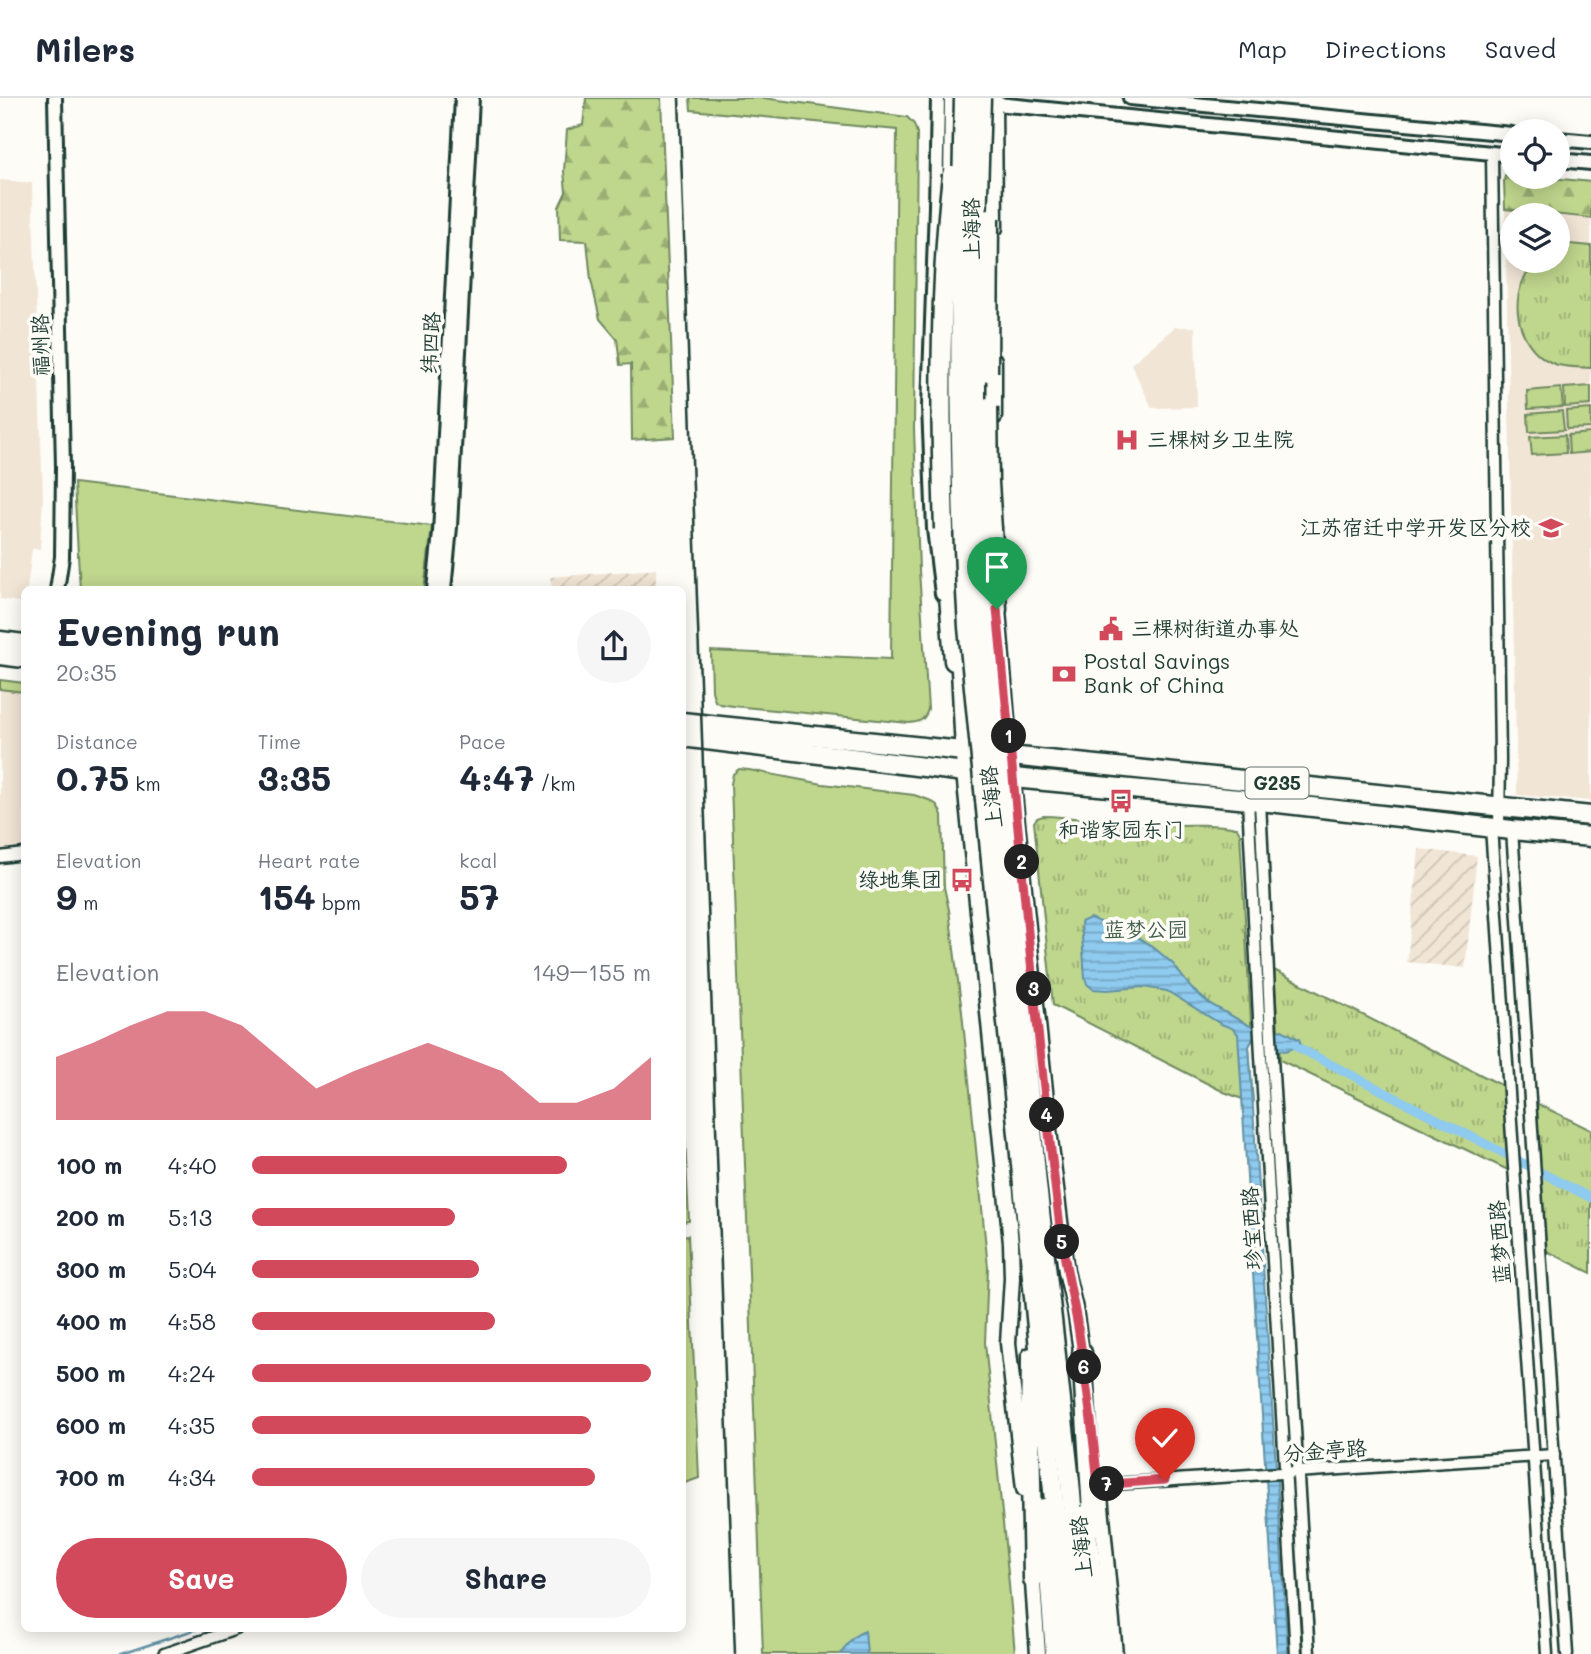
<!DOCTYPE html>
<html lang="en">
<head>
<meta charset="utf-8">
<style>
  body { margin:0; font-family:Mali,"LXGW WenKai TC",sans-serif; background:#f6f6f7; color:#1f2937; height:100vh; display:flex; flex-direction:column; font-size:26px; white-space:nowrap }
  * { box-sizing:border-box; margin:0 }
  p { font-size:23px; color:#747a83 }
  .icon { flex:none; width:38px; height:38px; fill:none; stroke:currentColor; stroke-width:2; stroke-linecap:round; stroke-linejoin:round }
  .map { position:relative; flex:1; overflow:hidden }
  .panel { position:absolute; left:21px; top:488px; width:665px; height:1046px; display:flex; flex-direction:column; background:#fff; border-radius:10px; box-shadow:0 4px 18px #0003 }
  .panel>* { flex:none }
  .buttons { position:absolute; left:1500px; top:21px; display:grid; gap:14px }
  .buttons a { display:grid; place-items:center; width:70px; height:70px; border-radius:50%; background:#fff; box-shadow:0 4px 18px #0003; font-size:35px }
  .pin { position:absolute; display:grid; place-items:center; width:60px; height:60px; color:#fff; margin:-72px -30px; border-radius:50% 50% 50% 0; rotate:-45deg; box-shadow:0 0 7px #0007 }
  .pin .icon { rotate:45deg }
  .km { position:absolute; width:35px; height:35px; margin:-18px; border-radius:50%; background:#222; color:#fff; font-size:19px; line-height:35px; text-align:center }
  .round { display:grid; place-items:center; flex:none; width:74px; height:74px; border-radius:37px; background:#f6f6f7 }
  .head { display:flex; align-items:center; justify-content:space-between; height:119px; padding:0 35px }
  h1 { font-size:38px; font-weight:700; line-height:52px }
  .stats { display:grid; grid-template-columns:repeat(3,1fr); gap:10px; height:119px; padding:7px 35px }
  .stats div { display:grid; align-content:center }
  .stats b { font-size:35px; font-weight:700 }
  .stats small { font-size:19px; font-weight:400 }
  .stats p { font-size:19px }
  .chart { height:196px; padding:14px 35px }
  .chart p { display:flex; justify-content:space-between }
  .chart svg { width:100%; height:126px; margin-top:7px; fill:#d1495b; opacity:.7 }
  .button { display:flex; gap:14px; margin-top:auto; padding:14px 35px }
  .button a { flex:1; height:80px; border-radius:42px; background:#d1495b; color:#fff; font-size:28px; font-weight:700; line-height:80px; text-align:center }
  .button a+a { background:#f6f6f7; color:#1f2937 }
  ul { padding:0 35px; list-style:none; font-size:23px }
  li { display:grid; grid-template-columns:112px 84px 1fr; align-items:center; height:52px }
  li i { height:18px; border-radius:9px; background:#d1495b }
  header { display:flex; align-items:center; gap:42px; box-sizing:border-box; height:98px; padding:0 35px; background:#fff; border-bottom:2px solid #e0e1e3 }
  header strong { font-size:33px }
  nav { display:flex; gap:38px; margin-inline-start:auto; font-size:24px }
  .map>svg:first-child { display:block }
  .built { fill:#f1e5d5; fill-rule:evenodd }
  .industrial { fill:url(#industrial-furrows) }
  .green { fill:#bfd68d; stroke:#6f8a60; stroke-width:2 }
  .forest { fill:url(#forest-firs); stroke:#6f8a60; stroke-width:2 }
  .park { fill:url(#park-tufts); stroke:#6f8a60; stroke-width:2 }
  .water { fill:url(#water-rules); stroke:#6292a4; stroke-width:2 }
  .lines { fill:none; stroke-linecap:round; stroke-linejoin:round }
  .stream { stroke:#6292a4; stroke-width:2.5 }
  .canal { stroke:#8fcaef; stroke-width:9 }
  .minor-casing { stroke:#1f3d34; stroke-width:15 }
  .tertiary-casing { stroke:#1f3d34; stroke-width:18 }
  .secondary-casing { stroke:#1f3d34; stroke-width:19 }
  .trunk-casing { stroke:#1f3d34; stroke-width:23 }
  .minor { stroke:#fdfcf7; stroke-width:10 }
  .tertiary { stroke:#fdfcf7; stroke-width:12 }
  .secondary { stroke:#fdfcf7; stroke-width:14 }
  .trunk { stroke:#fdfcf7; stroke-width:18 }
  .rail { stroke:#1f3d34; stroke-width:2.5 }
  .trunk-bridge-casing { stroke:#1f3d34; stroke-width:23; stroke-linecap:butt }
  .trunk-bridge { stroke:#fdfcf7; stroke-width:18 }
  .route-casing { stroke:#fff; stroke-width:14 }
  .route { stroke:#d1495b; stroke-width:9 }
  .labels { text-anchor:middle; stroke-width:7; stroke-linejoin:round; paint-order:stroke }
  .shield { fill:#fdfcf7; stroke:#62766e; stroke-width:2 }
  .shield-label { font-size:19px; font-weight:bold; fill:#1f3d34 }
  .street-label { font-size:21px; fill:#1f3d34; stroke:#fdfcf7 }
  .poi-label { font-size:21px; fill:#1f3d34; stroke:#fdfcf7; text-anchor:start }
  .park-label { font-size:21px; fill:#3f5c46; stroke:#fdfcf7 }
</style>
</head>
<body>
<header>
<strong>Milers</strong>
<nav><a>Map</a><a>Directions</a><a>Saved</a></nav>
</header>
<div class="map">
<svg width="1591" height="1556" viewBox="0 0 1591 1556">
  <defs>
    <pattern id="industrial-furrows" width="10" height="10" patternUnits="userSpaceOnUse" patternTransform="scale(1.75)"><rect width="10" height="10" fill="#f1e5d5"/><path d="M-1 1l2-2M0 10L10 0M9 11l2-2" fill="none" stroke="#cec5b7"/></pattern>
    <pattern id="forest-firs" width="22" height="20" patternUnits="userSpaceOnUse" patternTransform="scale(1.75)"><rect width="22" height="20" fill="#bfd68d"/><path d="M5 1l3.5 6h-7zM16 11l3.5 6h-7z" fill="#9baf74"/></pattern>
    <pattern id="park-tufts" width="24" height="20" patternUnits="userSpaceOnUse" patternTransform="scale(1.75)"><rect width="24" height="20" fill="#bfd68d"/><path d="M3 7l-1-3M5 7V3M7 7l1-3M15 17l-1-3M17 17v-4M19 17l1-3" fill="none" stroke="#9baf74"/></pattern>
    <pattern id="water-rules" width="6" height="5" patternUnits="userSpaceOnUse" patternTransform="scale(1.75)"><rect width="6" height="5" fill="#8fcaef"/><path d="M0 2.5h6" fill="none" stroke="#74a5c2"/></pattern>
  </defs>
  <rect width="100%" height="100%" fill="#fdfcf7"/>
  <filter id="ink" filterUnits="userSpaceOnUse"><feTurbulence type="fractalNoise" baseFrequency=".0143" numOctaves="2"/><feDisplacementMap in="SourceGraphic" scale="14" xChannelSelector="R" yChannelSelector="G"/><feConvolveMatrix kernelMatrix="1 2 1 2 8 2 1 2 1" color-interpolation-filters="sRGB"/></filter>
  <g filter="url(#ink)">
    <g class="built">
      <path d="M0,82l32,3 11,315 -3,51h-8l-5,41h-3v13l-24,-4z"/>
      <path d="M1505,111l86,9v583l-74,-6zM1512,117h46v46h-46z"/>
      <path d="M1175,229h20l2,80 -45,1 -21,-44z"/>
      <path d="M0,591l24,3v155l-24,2z"/>
    </g>
    <g class="industrial">
      <path d="M656,471v21h-103l-3,-13z"/>
      <path d="M1419,751l58,7 -12,112 -58,-6z"/>
    </g>
    <g class="green">
      <path d="M690,0h73l144,19 7,7 3,9 -3,296 5,141 9,139c-3,11 -8,13 -19,14l-176,-17 -13,-2 -5,-3 -3,-10 -1,-40 180,8 6,-529 -206,-20z"/>
      <path d="M1591,288v19l-26,2 -1,-19z"/>
      <path d="M1561,290l2,19 -35,2 -1,-18z"/>
      <path d="M1591,311v19l-24,1 -1,-18z"/>
      <path d="M1562,313l2,19 -35,2 -1,-18z"/>
      <path d="M1591,335v19l-22,2 -1,-19z"/>
      <path d="M1565,337l1,18 -34,2 -2,-18z"/>
      <path d="M74,385l358,43 -8,64h-344z"/>
      <path d="M0,582l24,3v9l-24,-3z"/>
      <path d="M739,671l10,1 74,14 91,11 15,5 8,5 5,10 2,72 5,23 13,102 26,255 -3,76 23,230 7,81h-252l-32,-870 2,-10z"/>
      <path d="M683,999l6,124 -6,1h-1z"/>
      <path d="M688,1137l11,243 -14,5 -3,-14v-233z"/>
    </g>
    <g class="forest">
      <path d="M586,0h75l14,339 -43,3 -1,-76 -11,1 -3,-26 -17,-20 -9,-39 -4,-39 -27,-1 -1,-33 7,-15 -2,-21 3,-41 16,-5z"/>
      <path d="M1510,76h2v3h30l49,5v36l-86,-9 -1,-28 1,-6z"/>
    </g>
    <g class="park">
      <path d="M1558,145l33,3v122c-12,-1 -27,0 -39,-5 -39,-18 -47,-76 -13,-102h19z"/>
      <path d="M1043,718c32,0 63,8 94,9 33,1 67,-3 100,3l3,5 12,206 -3,7 4,57 -29,-11 -171,-87 -19,-183 3,-4z"/>
      <path d="M1274,872l229,116 5,84 -228,-110z"/>
      <path d="M1530,1002l61,30v143l-52,-26z"/>
    </g>
    <g class="water">
      <path d="M1090,820l47,19 15,9 21,18 18,24 19,16 40,22 27,5 5,-1 17,9 2,6 -16,6 -6,-1 -26,-11 -4,7 39,608h-11l-39,-620 -6,-6 -11,-4 -54,-33 -24,-4 -36,3 -14,-1 -6,-5 -2,-6 -4,-56z"/>
      <path d="M865,1533l2,23h-26c6,-10 12,-19 24,-23z"/>
    </g>
    <g class="lines">
      <path class="stream" d="M121,1556l76,-25"/>
      <path class="canal" d="M1297,949l294,151"/>
      <g class="minor-casing">
        <g id="minor">
          <path d="M1492,55l8,606 -1,69"/>
          <path d="M1248,702l13,256 35,598"/>
          <path d="M1260,703l12,257 37,596"/>
          <path d="M1491,729l56,827"/>
          <path d="M1512,732l55,824"/>
          <path d="M0,759l24,-3"/>
          <path d="M1099,1387l455,-30"/>
          <path d="M164,1556l72,-25"/>
        </g>
      </g>
      <g class="tertiary-casing">
        <g id="tertiary">
          <path d="M55,0l8,369 -1,90 -5,33"/>
          <path d="M938,0l-2,108 -7,201 5,122 8,65"/>
          <path d="M1130,0l382,36"/>
          <path d="M987,5l525,52"/>
          <path d="M1558,41l33,3"/>
          <path d="M1558,62l33,3"/>
          <path d="M434,492l6,-57 22,-435"/>
          <path d="M444,492l6,-63 22,-429"/>
        </g>
      </g>
      <g class="secondary-casing">
        <g id="secondary">
          <path d="M994,0l1,130"/>
          <path d="M951,86l1,-86"/>
          <path d="M994,319v-57"/>
          <path d="M950,351l5,120"/>
          <path d="M997,500l13,157 40,384 16,132 9,38 8,55"/>
          <path d="M958,551l6,123 47,471 1,35 -4,65 16,146"/>
          <path d="M1099,1387l16,169"/>
          <path d="M1032,1471l6,85"/>
        </g>
      </g>
      <g class="trunk-casing">
        <g id="trunk">
          <path d="M944,431l10,132"/>
          <path d="M992,431l5,80"/>
          <path d="M0,543l24,3"/>
          <path d="M0,557l24,3"/>
          <path d="M682,624l909,94"/>
          <path d="M682,639l331,41 247,23 252,29 79,7"/>
          <path d="M1037,1086l33,298 15,172"/>
          <path d="M1023,1087l46,469"/>
          <path d="M1082,1255l11,174"/>
          <path d="M1031,1259l-1,74 3,148"/>
          <path d="M1044,1410l11,146"/>
          <path d="M1085,1417l11,92 4,47"/>
        </g>
      </g>
      <use href="#minor" class="minor"/>
      <use href="#tertiary" class="tertiary"/>
      <use href="#secondary" class="secondary"/>
      <use href="#trunk" class="trunk"/>
      <path class="rail" d="M679,0l56,1556"/>
      <g class="trunk-bridge-casing">
        <g id="trunk-bridge">
          <path d="M964,0c-4,177 -7,353 4,529l55,558"/>
          <path d="M981,0l-4,127 -1,111v140l3,75 5,70 19,187 34,376"/>
          <path d="M988,274l1,-154"/>
          <path d="M988,309l1,76 3,46"/>
          <path d="M944,431c-4,-117 -5,-237 8,-354"/>
        </g>
      </g>
      <use href="#trunk-bridge" class="trunk-bridge"/>
    </g>
  </g>
  <g class="lines" filter="url(#ink)">
    <g class="route-casing">
      <path id="route" d="M997,511c20,206 38,413 63,618 4,34 12,66 18,100 8,52 15,105 20,158l67,-5"/>
    </g>
    <use href="#route" class="route"/>
  </g>
  <defs>
    <g id="hospital-bare" transform="scale(1.89)"><path d="M-5-5h3v3.5h4V-5h3V5h-3V1.5h-4V5h-3Z" fill="#d1495b" stroke="#fdfcf7" stroke-width="2.5" paint-order="stroke"/></g>
    <g id="school-bare" transform="scale(1.89)"><path d="M0-5L7-2L0 1L-7-2ZM-4 1L0 2.5L4 1V4Q0 6-4 4Z" fill="#d1495b" stroke="#fdfcf7" stroke-width="2.5" paint-order="stroke"/></g>
    <g id="civic-bare" transform="scale(1.89)"><path d="M-.6-6.5H3V-4.5H.6V-3L4-1V1h2V6H-6V1h2V-1L-.6-3ZM-1.2 2.5V6h2.4V2.5Z" fill="#d1495b" stroke="#fdfcf7" stroke-width="2.5" paint-order="stroke"/></g>
    <g id="bank-bare" transform="scale(1.89)"><path d="M-6-4H6V4H-6ZM0-2.3a2.3 2.3 0 1 0 0 4.6a2.3 2.3 0 1 0 0-4.6Z" fill="#d1495b" stroke="#fdfcf7" stroke-width="2.5" paint-order="stroke"/></g>
    <g id="bus-bare" transform="scale(1.89)"><path d="M-5-6H5V4H4V6H2V4H-2V6H-4V4H-5ZM-3.5-4V0h7V-4ZM-3.5 1.2v1.5H-2V1.2ZM2 1.2v1.5H3.5V1.2Z" fill="#d1495b" stroke="#fdfcf7" stroke-width="2.5" paint-order="stroke"/></g>
  </defs>
  <g fill-rule="evenodd">
    <use href="#hospital-bare" x="1127" y="342"/>
    <use href="#school-bare" x="1551" y="430"/>
    <use href="#civic-bare" x="1111" y="531"/>
    <use href="#bank-bare" x="1064" y="576"/>
    <use href="#bus-bare" x="1121" y="703"/>
    <use href="#bus-bare" x="962" y="782"/>
  </g>
  <g class="labels">
    <rect class="shield" x="1245.5" y="669.5" width="63" height="31" rx="5"/>
    <g class="shield-label">
      <text x="1277" y="692">G235</text>
    </g>
    <g class="street-label">
      <text transform="translate(972 131) rotate(-91)" y="7">上海路</text>
      <text transform="translate(431 245) rotate(-87)" y="7">纬四路</text>
      <text transform="translate(41 247) rotate(-91)" y="7">福州路</text>
      <text transform="translate(992 699) rotate(-96)" y="7">上海路</text>
      <text transform="translate(1252 1130) rotate(-93)" y="7">珍宝西路</text>
      <text transform="translate(1500 1144) rotate(-94)" y="7">蓝梦西路</text>
      <text transform="translate(1325 1353) rotate(-4)" y="7">分金亭路</text>
      <text transform="translate(1082 1449) rotate(-96)" y="7">上海路</text>
    </g>
    <g class="poi-label">
      <text x="1147" y="349">三棵树乡卫生院</text>
      <text x="1531" y="437" text-anchor="end">江苏宿迁中学开发区分校</text>
      <text x="1131" y="538">三棵树街道办事处</text>
      <text x="1084" y="571">Postal Savings<tspan x="1084" dy="24">Bank of China</tspan></text>
      <text x="1121" y="739" text-anchor="middle">和谐家园东门</text>
      <text x="942" y="789" text-anchor="end">绿地集团</text>
    </g>
    <g class="park-label">
      <text x="1146" y="839">蓝梦公园</text>
    </g>
  </g>
</svg>
<div class="buttons">
<a><svg class="icon" aria-label="locate" viewBox="0 0 24 24"><circle cx="12" cy="12" r="6"/><path d="M12 2v4M12 18v4M2 12h4M18 12h4"/></svg></a>
<a><svg class="icon" aria-label="layers" viewBox="0 0 24 24"><path d="M12 4l9 5-9 5-9-5zM3 14l9 5 9-5"/></svg></a>
</div>
<div class="pin" style="left:997px;top:511px;background:#1e9e55"><svg class="icon" aria-label="arrive" viewBox="0 0 24 24"><path d="M6 21V4h12l-3 4 3 4H6"/></svg></div>
<div class="pin" style="left:1165px;top:1382px;background:#d93025"><svg class="icon" aria-label="check" viewBox="0 0 24 24"><path d="M5 12l5 5 9-10"/></svg></div>
<b class="km" style="left:1009px;top:638px">1</b>
<b class="km" style="left:1022px;top:764px">2</b>
<b class="km" style="left:1034px;top:891px">3</b>
<b class="km" style="left:1047px;top:1017px">4</b>
<b class="km" style="left:1062px;top:1144px">5</b>
<b class="km" style="left:1084px;top:1269px">6</b>
<b class="km" style="left:1107px;top:1386px">7</b>
<section class="panel">
<div class="head"><div><h1>Evening run</h1><p>20:35</p></div><a class="round"><svg class="icon" aria-label="share" viewBox="0 0 24 24"><path d="M12 15V3M7 8l5-5 5 5M5 13v7h14v-7"/></svg></a></div>
<div class="stats">
<div><p>Distance</p><b>0.75<small> km</small></b></div>
<div><p>Time</p><b>3:35</b></div>
<div><p>Pace</p><b>4:47<small> /km</small></b></div>
</div>
<div class="stats">
<div><p>Elevation</p><b>9<small> m</small></b></div>
<div><p>Heart rate</p><b>154<small> bpm</small></b></div>
<div><p>kcal</p><b>57</b></div>
</div>
<div class="chart"><p><span>Elevation</span>149–155 m</p>
<svg viewBox="0 0 160 44" preserveAspectRatio="none"><path d="M0 44V22L10 17L20 11L30 6L40 6L50 11L60 22L70 33L80 27L90 22L100 17L110 22L120 27L130 38L140 38L150 33L160 22V44z"/></svg>
</div>
<ul>
<li><b>100 m</b>4:40<i style="width:79%"></i></li>
<li><b>200 m</b>5:13<i style="width:51%"></i></li>
<li><b>300 m</b>5:04<i style="width:57%"></i></li>
<li><b>400 m</b>4:58<i style="width:61%"></i></li>
<li><b>500 m</b>4:24<i style="width:100%"></i></li>
<li><b>600 m</b>4:35<i style="width:85%"></i></li>
<li><b>700 m</b>4:34<i style="width:86%"></i></li>
</ul>
<div class="button"><a>Save</a><a>Share</a></div>
</section>
</div>
</body>
</html>
